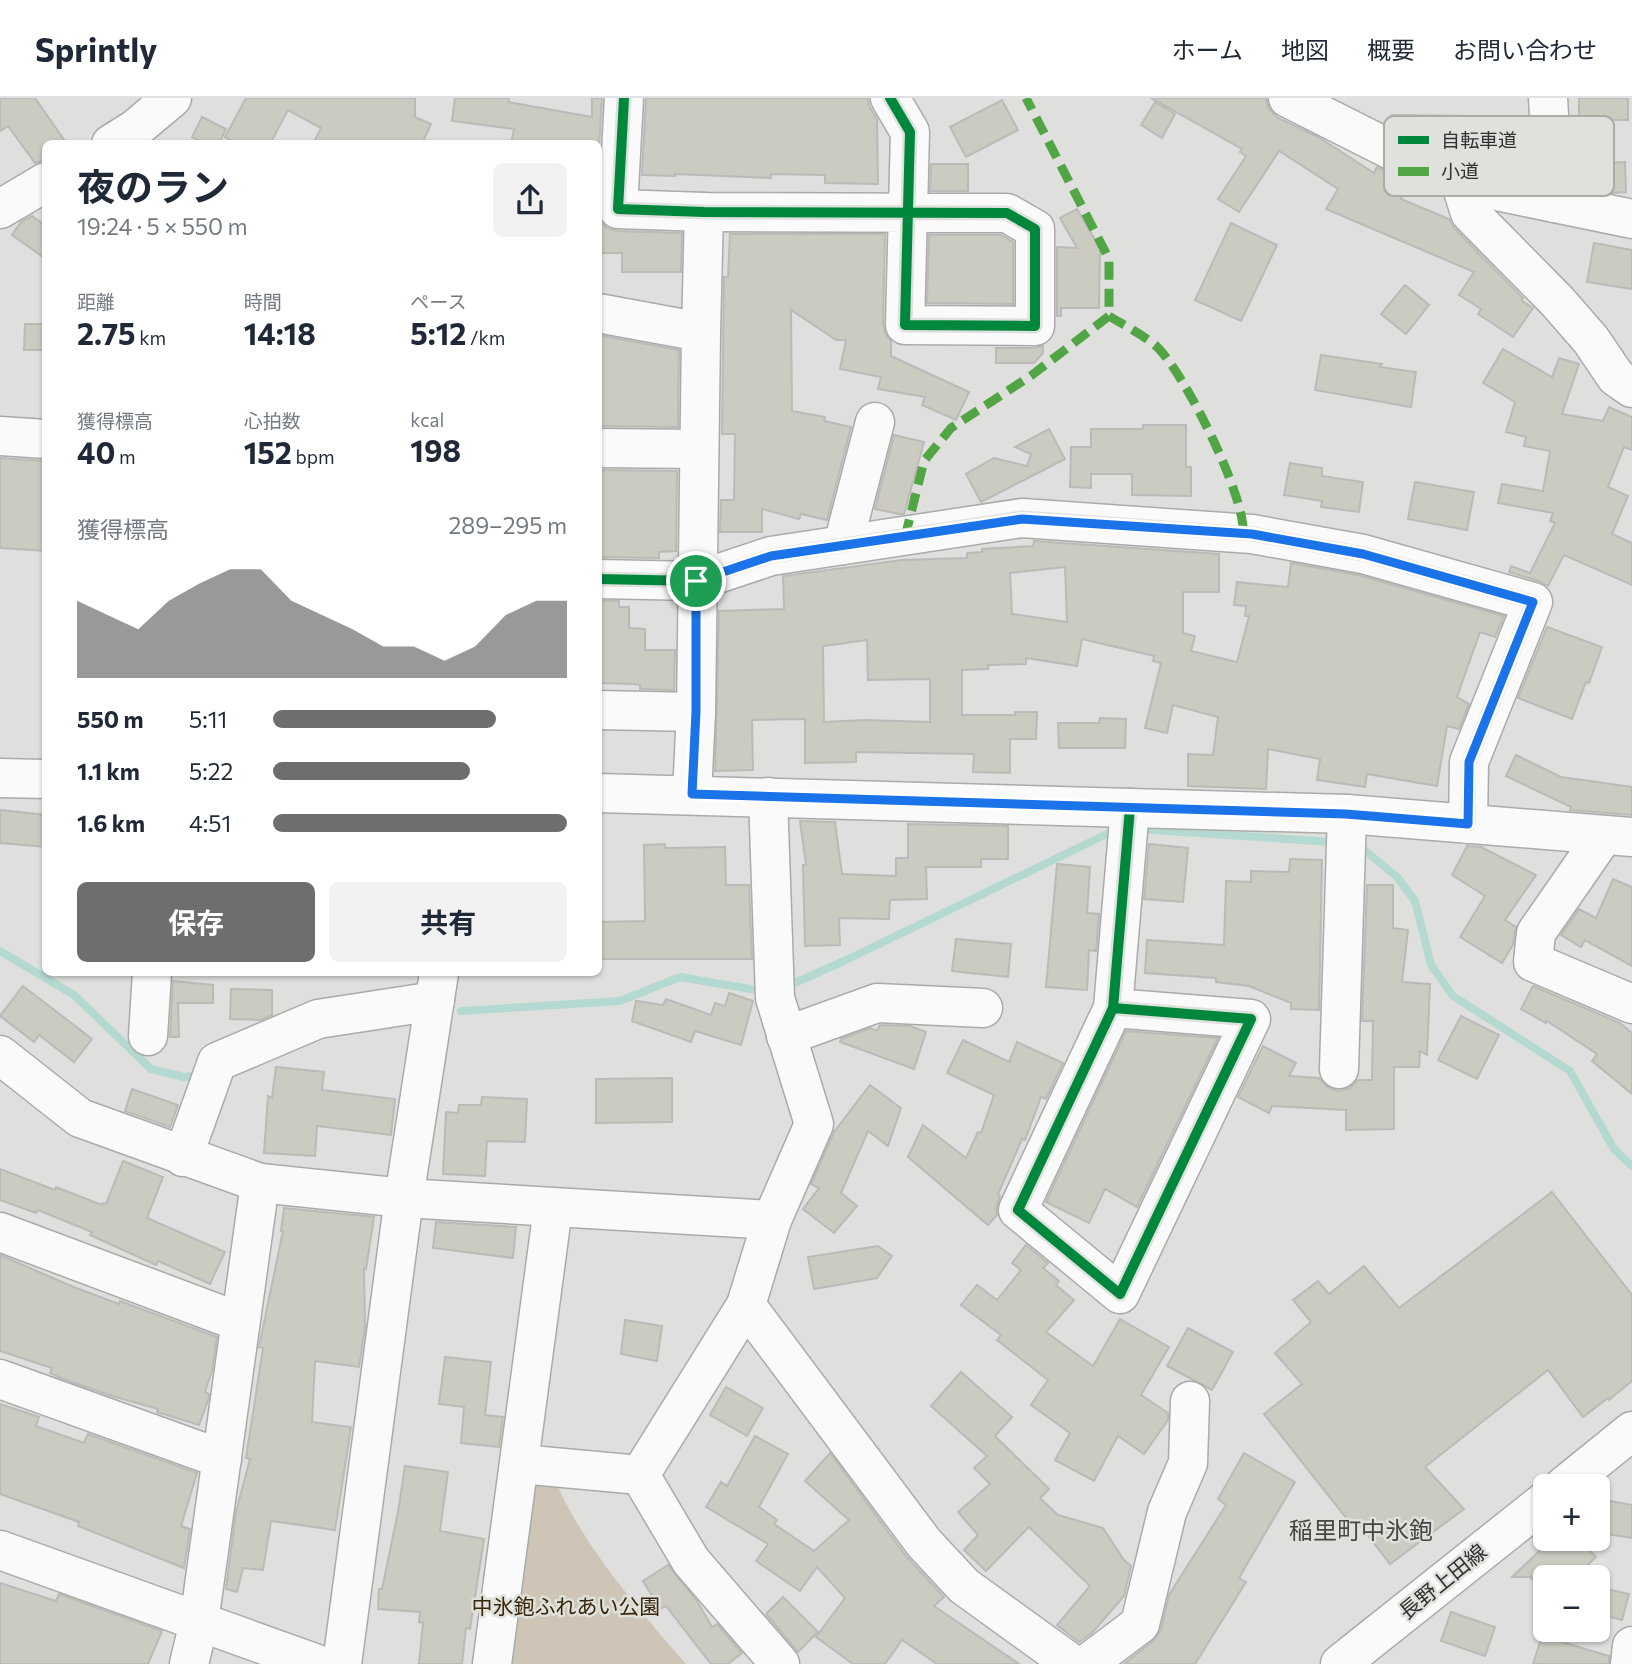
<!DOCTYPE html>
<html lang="ja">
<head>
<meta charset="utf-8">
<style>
  body { margin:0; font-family:Commissioner,"Noto Sans JP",sans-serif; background:#f2f2f3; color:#1f2937; height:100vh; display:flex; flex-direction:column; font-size:26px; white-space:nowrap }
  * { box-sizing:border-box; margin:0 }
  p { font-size:23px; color:#747a83 }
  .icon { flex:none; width:38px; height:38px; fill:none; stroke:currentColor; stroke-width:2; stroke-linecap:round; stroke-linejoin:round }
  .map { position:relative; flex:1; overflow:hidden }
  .drawer { position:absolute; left:42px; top:42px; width:560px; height:836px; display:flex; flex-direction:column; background:#fff; border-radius:10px; box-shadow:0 2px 5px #0004 }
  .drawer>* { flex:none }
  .tools { position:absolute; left:1533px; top:1376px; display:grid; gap:14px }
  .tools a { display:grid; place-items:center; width:77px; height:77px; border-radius:10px; background:#fff; box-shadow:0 2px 5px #0004; font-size:35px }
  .pin { position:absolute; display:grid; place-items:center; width:60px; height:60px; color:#fff; margin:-30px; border:4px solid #fff; border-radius:50%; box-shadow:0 2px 7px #0007 }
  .round { display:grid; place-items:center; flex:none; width:74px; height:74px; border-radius:10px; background:#f2f2f3 }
  .summary { display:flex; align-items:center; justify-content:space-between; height:119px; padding:0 35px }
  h1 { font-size:38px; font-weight:700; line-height:52px }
  .figures { display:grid; grid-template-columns:repeat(3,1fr); gap:10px; height:119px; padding:7px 35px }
  .figures div { display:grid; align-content:center }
  .figures b { font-size:30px; font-weight:700 }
  .figures small { font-size:19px; font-weight:400 }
  .figures p { font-size:19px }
  .chart { height:196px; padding:14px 35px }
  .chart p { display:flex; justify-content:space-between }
  .chart svg { width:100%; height:126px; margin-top:7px; fill:#6e6f6d; opacity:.7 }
  .action { display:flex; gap:14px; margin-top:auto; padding:14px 35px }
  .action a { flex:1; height:80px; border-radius:10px; background:#6e6f6d; color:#fff; font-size:28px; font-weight:700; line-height:80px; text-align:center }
  .action a+a { background:#f2f2f3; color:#1f2937 }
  ul { padding:0 35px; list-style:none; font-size:23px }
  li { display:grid; grid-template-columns:112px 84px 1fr; align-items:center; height:52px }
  li i { height:18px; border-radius:9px; background:#6e6f6d }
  header { display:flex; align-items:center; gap:42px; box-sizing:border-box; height:98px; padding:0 35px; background:#fff; border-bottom:2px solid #e0e1e3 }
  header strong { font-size:33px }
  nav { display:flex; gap:38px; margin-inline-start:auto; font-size:24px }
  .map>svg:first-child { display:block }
  .green { fill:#cec5b6 }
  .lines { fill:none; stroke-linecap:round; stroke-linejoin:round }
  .stream { stroke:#b4d9d1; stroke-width:8 }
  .building { fill:#cbcbc1; stroke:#babab8; stroke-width:2; fill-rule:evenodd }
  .minor-casing { stroke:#aaaba9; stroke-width:41 }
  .major-casing { stroke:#aaaba9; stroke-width:41 }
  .minor { stroke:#fafafa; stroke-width:38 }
  .major { stroke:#fafafa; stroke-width:38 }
  .quiet { stroke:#52a544; stroke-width:9; stroke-dasharray:18 9; stroke-linecap:butt }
  .cycleway-casing { stroke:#dfe1dc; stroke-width:15 }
  .cycleway { stroke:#00873e; stroke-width:10 }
  .route-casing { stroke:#fff; stroke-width:14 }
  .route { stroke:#1a73e8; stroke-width:9 }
  .labels { text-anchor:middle; stroke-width:5; stroke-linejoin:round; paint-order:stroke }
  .street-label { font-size:21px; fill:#313230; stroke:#dfe1dc }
  .park-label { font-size:21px; fill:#392608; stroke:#dfe1dc }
  .quarter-label { font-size:24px; fill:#454742; stroke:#dfe1dc }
  .key { fill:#dfe1dc; stroke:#abaca8; stroke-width:2 }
  .key-label { font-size:19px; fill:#313230 }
</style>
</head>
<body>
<header>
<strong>Sprintly</strong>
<nav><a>ホーム</a><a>地図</a><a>概要</a><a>お問い合わせ</a></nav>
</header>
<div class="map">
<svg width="1632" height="1566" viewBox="0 0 1632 1566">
  <rect width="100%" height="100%" fill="#dfe0dd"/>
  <path class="green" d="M532,1377l22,3c30,70 83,129 132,186h-185z"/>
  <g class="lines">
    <g class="stream">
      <path d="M1152,732l180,12"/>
      <path d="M1362,750l35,29 18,24 16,64 22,31 117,75 44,78 18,17"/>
      <path d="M0,853l74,44 77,74 33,8 15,-2"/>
      <path d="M790,887l54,-24 271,-131"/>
      <path d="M461,913l159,-10 60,-24 77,13"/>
    </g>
  </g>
  <g class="building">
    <path d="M0,0h35l32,46h-21v16l-11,3 -27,-37 -8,5z"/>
    <path d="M246,0h169v19l16,7 -9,20h-109l8,-16 -33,-18 -18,34h-32l-13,-7z"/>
    <path d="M455,0h54l-1,4 84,15v-19h10l-4,66v-20h-87l3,-15 -62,-8z"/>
    <path d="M646,0h222l1,8 8,13 1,65 -53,-1v-8l-54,-1v4l-96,-4v2l-33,-1z"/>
    <path d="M1151,0h115l3,11 9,9 40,19 56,36 3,-6 32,16 -8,16 48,20 5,9 69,70 -1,3 11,7 -20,29 -35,-23 3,-5 -22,-14 15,-23 -148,-63 12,-20 -59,-38 -40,61 -21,-13 28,-43 -6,-4 2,-3z"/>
    <rect x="1579" y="0" width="49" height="22"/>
    <path d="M1002,2l16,30 -52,27 -16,-30z"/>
    <path d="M1155,4l20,12 -13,24 -21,-13z"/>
    <path d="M1392,17l77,1v37h-20l-57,-27z"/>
    <path d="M202,19l24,12 -7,15h-14l-13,-7z"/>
    <path d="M1625,64l1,30 -12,1 -30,-6 -1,-23z"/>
    <path d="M931,66h37v27h-38z"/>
    <path d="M1077,111l23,39 -1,60h-38v8h-4v-69l20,1 -17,-30z"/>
    <path d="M32,118l14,10v33l-34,-24 9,-13z"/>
    <path d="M598,122l9,8 10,3 65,2 -1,39h-59v-19h-24z"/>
    <path d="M1231,125l46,22 -36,76 -46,-21z"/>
    <path d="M730,136h155l-2,90 3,11 5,6v15l78,36 -13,28 -34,-15 3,-8 -47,-8 3,-12 -41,-8 6,-29h-10l-45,-30 1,101 33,6 -1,4 27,6 -24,93 -26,-6 -2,5 -37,-10v23h-42l1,-32h13l1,-66h-13l2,-157h4z"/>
    <path d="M929,137h72l12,7v62l-86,-1z"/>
    <path d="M1594,145l38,7v39l-45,-7z"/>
    <path d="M1405,187l24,20 -23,29 -25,-20z"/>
    <path d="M25,226h21v26h-22z"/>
    <path d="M598,237l81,15 -1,77 -80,-1z"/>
    <path d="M1043,248v7l-9,10h-38v-15h39z"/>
    <path d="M1503,251l49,28 7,-19 20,6 -17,50 41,7 6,-14 23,10v33l-8,-3 -16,40 20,9 -16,38 20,9v42l-68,-30 -16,31 -9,-5 -30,-9 2,-6 19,7 25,-50 -5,-2 3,-8 -55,-10 4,-19 41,7 7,-40 -26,-5 2,-9 -20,-5 9,-30 -32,-19z"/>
    <path d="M1321,257l61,9 -2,3 36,5 -5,35 -96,-17z"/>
    <path d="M1143,327h43v42h5v29l-59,-1v-21h-41v14l-21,-1 1,-40h20v-18h52z"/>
    <path d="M1049,331l16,30 -84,43 -15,-28 28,-16 33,8 4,-12 -16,-7z"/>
    <path d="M894,337l30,7 -20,72h-5l-24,-5z"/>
    <path d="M0,360l46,3v90l-46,-3z"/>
    <path d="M1290,365l32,5v8l41,6 -4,30 -38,-5 1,-6 -38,-6z"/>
    <path d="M598,372l79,1 -1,80 -17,1v6l-61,-1z"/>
    <path d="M1415,384l59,10 -7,38 -59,-11z"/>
    <path d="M1034,443l185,13v38h-36v41l12,3 -4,15 46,11 12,-46h-4l1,-10 -12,-1 3,-23 51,5 3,-24 67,12 146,41 -9,21 -15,-5 -23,65 12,7 -10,25 -12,-3 -10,60 -70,-12 -2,13 -48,-7 3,-21 -52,-10 -2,40 -78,-3v-32l25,1 5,-38 -45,-12 -6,28 -22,-5 16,-65 -8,-2 1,-5 -72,-17 -5,27 -51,-8v6l-38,1v4l-26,1v45h53v-3h22l-1,27h-26v34l-37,-1 1,-18 -118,-2v10l-51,1v-44l-53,1 1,50 -38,1 4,-160 65,-2 -1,-33 119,-16 65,-2v-5l15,-1v-3l51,-3zM1065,469l2,55 -55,-8 -2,-41zM867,542l1,40 62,-1v43l-65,-2 -41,2 -1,-76z"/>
    <path d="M598,503h21v6h10v21l16,1v21h30l-1,40 -34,-1v-4l-6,-1 -36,-1z"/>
    <path d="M1547,529l55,20 -13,36 -3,-1 -14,37 -54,-21z"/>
    <path d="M1100,620l26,1 -1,29h-66l-1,-25h41z"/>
    <path d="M1516,657l45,22 71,10v28l-62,-5 1,-3 -65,-31z"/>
    <path d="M0,712l46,5v32l-46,-4z"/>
    <path d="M800,723l35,1 7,52 54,2v-18h12v-34l100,2v33h-27v8h-55l1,32 -37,1 -1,19 -50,-1 1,27 -35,1 -2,-81h3z"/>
    <path d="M665,746v4l60,-1 1,38h23l3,74h-154v-37l47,-1 -1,-76z"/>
    <path d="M1149,746l39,4 -5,54 -39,-3z"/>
    <path d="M1467,748l14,1 55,28 -31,45 11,7 -3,18 -11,18 -42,-26 25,-41 -33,-21z"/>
    <path d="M1290,761l32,1 -3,150 -28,-1v-6l-42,-17 -33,-4v-4l-71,-5 2,-33 77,5 2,-64 25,1v-11l38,1z"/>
    <path d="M1057,766l33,3 -3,46 12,1 -3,37 -7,-1 -2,40 -41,-3z"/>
    <path d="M1613,781l19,8v79l-47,-26 -4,7 -20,-12 18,-26 17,9z"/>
    <path d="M1367,787h26v43l15,2 -6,52 28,2 -3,71 -7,-4 -1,16h-25v62l-48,1v-20l-74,-4 -3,7 -31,-16 25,-51 33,17 -7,13 30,2 8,9 11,4 12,-3 8,-8h14l1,-59h-11z"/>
    <path d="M956,841l55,5 -3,33 -56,-6z"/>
    <path d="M173,883l40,4v18h-35l1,34h-9z"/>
    <path d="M23,888l69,53 -18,23 -35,-27 -5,7 -34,-26z"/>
    <path d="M1533,888l87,37 12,10v61l-40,-33 5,-7 -50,-33 -1,2 -25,-14z"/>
    <path d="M231,891l41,1v25l-11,5 -31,-1z"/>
    <path d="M729,895l24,8 -12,44 -46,-14 -4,11 -59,-21 4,-20 27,4 3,-6 45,16 4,-12 10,3z"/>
    <path d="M1461,918l38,19 -22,44 -39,-19z"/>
    <path d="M880,927l30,1 16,6 -12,37 -74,-27 1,-3 30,-11 6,3z"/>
    <path d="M1126,933l92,7 -81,169 -32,-18 -16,34 -43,-21z"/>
    <path d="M963,942l46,22 8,-20 46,21 -17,36 -5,-2 -16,43 -3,-1 -24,55 2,2 -4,13 1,6 -9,10 -80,-68 15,-32 43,33 12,-26 3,1 13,-38 -47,-22z"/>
    <path d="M276,969l48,5 -2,18 73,9 -4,36 -74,-9 -2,30 -51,-3 4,-57 4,2z"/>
    <path d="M672,980v44l-76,1v-44z"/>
    <path d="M870,987l31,23 -13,38 -20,-15 -27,62 16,13 -23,27 -31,-24 16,-21 -8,-4 23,-52z"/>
    <path d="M132,991l46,16 -8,22 -45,-16z"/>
    <path d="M482,999l45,2 -2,43 -38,-1 -2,35 -42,-2 3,-62 12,1 1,-8h22z"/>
    <path d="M123,1063l40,16 -16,41 78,34 -15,32 -52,-23 -2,4 -66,-30 2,-3 -54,-22 -2,3 -36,-13v-31l55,21 1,-3 46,18 1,-2 3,1z"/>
    <path d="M1552,1094l80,103v86l-23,19 -1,-2 -25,19 -35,-47 -123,97 39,42 -74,55 -34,-44 -5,4 -87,-110 38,-30 -27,-31 36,-31 -18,-22 25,-19 11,13 35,-28 35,42z"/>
    <path d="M284,1110l90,9 -8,52 -2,-1 1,60 -6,39 -44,-6 -3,61 39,5 -16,103 -64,-9 -8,49 -20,-2 -6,24 -11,-3 10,-77 14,-53 -4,-1 17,-110 -4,-1 24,-116h-2z"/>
    <path d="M436,1124l80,5 -3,31 -80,-10z"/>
    <path d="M1026,1147l22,18 -5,5 16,13 -3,4 18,15 -28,32 47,34 27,-47 49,28 -28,48 27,18v7l-24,34 -26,-18 -24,45 -39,-21 15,-27 -39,-28 17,-25 -51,-40 4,-5 -40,-30 16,-20 20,15 24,-30 -9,-7z"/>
    <path d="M878,1148l14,10 -15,22 -63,11 -6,-32z"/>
    <path d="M0,1157l76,33 43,16 1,-3 97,36 -5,34 -7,21 4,2 -1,6 -9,25 -42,-13 1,-3 -46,-13 -49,-17 -13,-6 2,-5 -52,-17z"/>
    <path d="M625,1222l37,6 -5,35 -36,-7z"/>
    <path d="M1188,1230l45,24 -21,38 -45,-24z"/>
    <path d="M445,1259l46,5 -6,53 18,2 -4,30 -38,-4 3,-36 -25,-3z"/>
    <path d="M961,1274l51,45 -17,19 54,53 -9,9 18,17 45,13 21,32 7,6 -7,30 -32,37 -13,9 -22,-17 33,-39 -61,-59 -43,44 -22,-21 14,-15 -20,-23 32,-28 -16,-16 13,-12 -56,-50z"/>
    <path d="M726,1289l37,21 -16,28 -37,-21z"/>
    <path d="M0,1306l39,13 -3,9 48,17 4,-9 109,39 -16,53 9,3 -6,39 -106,-42 1,-4 -79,-28z"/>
    <path d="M755,1338l33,18 -29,53 18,13 -3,4 40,27 35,-31 -44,-39 25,-28 76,103 38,41 -10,9 85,58h-82l-35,-24 -17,24h-32l-37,-27 29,-39 -28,-31 -17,24 -44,-30 12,-17 -62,-37 15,-25 6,4z"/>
    <path d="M1244,1355l51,29 -56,96 7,4 -51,82h-71l29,-23 8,-11 8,-35 57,-90 -8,-6z"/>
    <path d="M405,1368l43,6 -8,59 44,8 -14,90 -4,-1 -4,36h-43l4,-41 -4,-1 1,-10 -42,-3 1,-20h3l16,-77z"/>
    <path d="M1605,1402l27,5v33l-32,-5z"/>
    <path d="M1553,1440h25l18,19 -21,20h-30v15l-15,-15h-18z"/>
    <path d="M668,1467l29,36 15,26 5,-3 25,29 -14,11h-17l-45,-58 -6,3 -17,-28z"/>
    <path d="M0,1485l56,18 3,-7 103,37 -14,33h-148z"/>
    <path d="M1598,1489l31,7 -7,26 -24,-6z"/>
    <path d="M783,1499l35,35 -20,20 -32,-38z"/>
    <path d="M1451,1514l44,15 -10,29 -44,-15z"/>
    <path d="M1542,1538l67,20v8h-76z"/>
  </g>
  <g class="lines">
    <g class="minor-casing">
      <g id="minor">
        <path d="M624,0l-6,111 86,3 303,1 28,16v97l-130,-1 5,-193 -20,-34"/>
        <path d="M1288,0l127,64 57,24 160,33"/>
        <path d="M1548,0l6,105"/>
        <path d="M111,46l24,-15 37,-31"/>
        <path d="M1460,83l10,32 87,88 34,39 25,37 16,11"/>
        <path d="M0,111l46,-27"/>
        <path d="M598,215l103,19 -5,380 -4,82"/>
        <path d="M701,234l3,-120"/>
        <path d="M0,338l46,3"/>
        <path d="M598,350l101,1"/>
        <path d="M843,447l32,-123"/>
        <path d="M598,481l98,2 75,-25 251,-38 230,16 111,20 170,48 -64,160 -1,62"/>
        <path d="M598,612l98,2"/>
        <path d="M1604,737l-68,98 -3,29 99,42"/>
        <path d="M1113,910l138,11 -131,275 -102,-84 95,-202 17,-200"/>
        <path d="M148,938l4,-63"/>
        <path d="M786,938l91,-33 106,5"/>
        <path d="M0,957l80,63 180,65 144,15 368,22"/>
        <path d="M1339,971l8,-255"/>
        <path d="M183,1059l34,-95 101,-43 117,-18"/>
        <path d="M0,1134l240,90"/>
        <path d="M746,1207l178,238 40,43 108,78"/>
        <path d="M0,1281l222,80"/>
        <path d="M520,1366l120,11"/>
        <path d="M640,1377l106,-170 26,-85 42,-96 -39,-126 -7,-201"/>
        <path d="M640,1377l51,86 89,103"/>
        <path d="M0,1452l317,114"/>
        <path d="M189,1566l10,-42 61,-439"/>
        <path d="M342,1566l62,-466 35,-225"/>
        <path d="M492,1566l61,-456"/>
        <path d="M1087,1566l53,-40 27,-112 21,-49 2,-62"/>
        <path d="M1630,1566l2,-18"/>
      </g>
    </g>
    <g class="major-casing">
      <g id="major">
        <path d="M0,680l46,1"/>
        <path d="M598,695l749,21 285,23"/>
        <path d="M1564,1388l68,-55"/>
        <path d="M1340,1566l205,-163"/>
      </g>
    </g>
    <use href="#minor" class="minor"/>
    <use href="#major" class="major"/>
    <g class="quiet">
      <path d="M1109,218c15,9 32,18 46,29 28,24 92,154 88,189"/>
      <path d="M905,439l19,-76 27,-33 81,-53 77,-59v-57l-83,-161"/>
    </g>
    <g class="cycleway-casing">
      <g id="cycleway">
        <path d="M624,0l-6,111 86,3 303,1 28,16v97l-130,-1 5,-193 -20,-34"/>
        <path d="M598,481l98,2 75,-25 251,-38 230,16 111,20 170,48 -64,160 -1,62"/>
        <path d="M1113,910l138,11 -131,275 -102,-84 95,-202 17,-200"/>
      </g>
    </g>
    <use href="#cycleway" class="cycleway"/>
  </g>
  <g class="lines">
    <g class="route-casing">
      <path id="route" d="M1022,421l230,15 111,20 170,48 -64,160 -1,62 -122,-10 -654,-20 4,-82v-131l75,-25z"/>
    </g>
    <use href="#route" class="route"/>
  </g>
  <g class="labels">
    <g class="street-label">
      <text transform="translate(1443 1484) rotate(-39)" y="7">長野上田線</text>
    </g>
    <g class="park-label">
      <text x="566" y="1516">中氷鉋ふれあい公園</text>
    </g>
    <g class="quarter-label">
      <text x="1361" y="1441">稲里町中氷鉋</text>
    </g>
  </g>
  <rect x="1384" y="18" width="230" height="80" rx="10" class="key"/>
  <rect x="1398" y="38" width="31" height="8" fill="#00873e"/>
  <rect x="1398" y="69" width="31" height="9" fill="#52a544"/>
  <g class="key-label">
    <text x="1441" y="49">自転車道</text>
    <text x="1441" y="80">小道</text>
  </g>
</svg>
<div class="tools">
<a>+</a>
<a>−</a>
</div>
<div class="pin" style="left:696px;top:483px;background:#1e9e55"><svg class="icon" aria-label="arrive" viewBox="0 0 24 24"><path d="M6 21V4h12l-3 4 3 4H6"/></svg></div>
<section class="drawer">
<div class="summary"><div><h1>夜のラン</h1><p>19:24 · 5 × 550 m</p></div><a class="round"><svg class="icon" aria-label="share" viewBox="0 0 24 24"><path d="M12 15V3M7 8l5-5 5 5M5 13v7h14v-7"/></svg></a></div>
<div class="figures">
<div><p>距離</p><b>2.75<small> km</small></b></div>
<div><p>時間</p><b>14:18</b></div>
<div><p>ペース</p><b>5:12<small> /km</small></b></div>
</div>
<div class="figures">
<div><p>獲得標高</p><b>40<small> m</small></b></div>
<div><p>心拍数</p><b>152<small> bpm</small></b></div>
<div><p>kcal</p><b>198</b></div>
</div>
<div class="chart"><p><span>獲得標高</span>289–295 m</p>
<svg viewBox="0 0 160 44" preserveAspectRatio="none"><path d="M0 44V17L10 22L20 27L30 17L40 11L50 6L60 6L70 17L80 22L90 27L100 33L110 33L120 38L130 33L140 22L150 17L160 17V44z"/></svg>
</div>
<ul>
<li><b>550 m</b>5:11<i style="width:76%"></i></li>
<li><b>1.1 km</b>5:22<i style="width:67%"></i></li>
<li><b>1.6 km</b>4:51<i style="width:100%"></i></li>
</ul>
<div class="action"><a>保存</a><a>共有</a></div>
</section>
</div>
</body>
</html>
